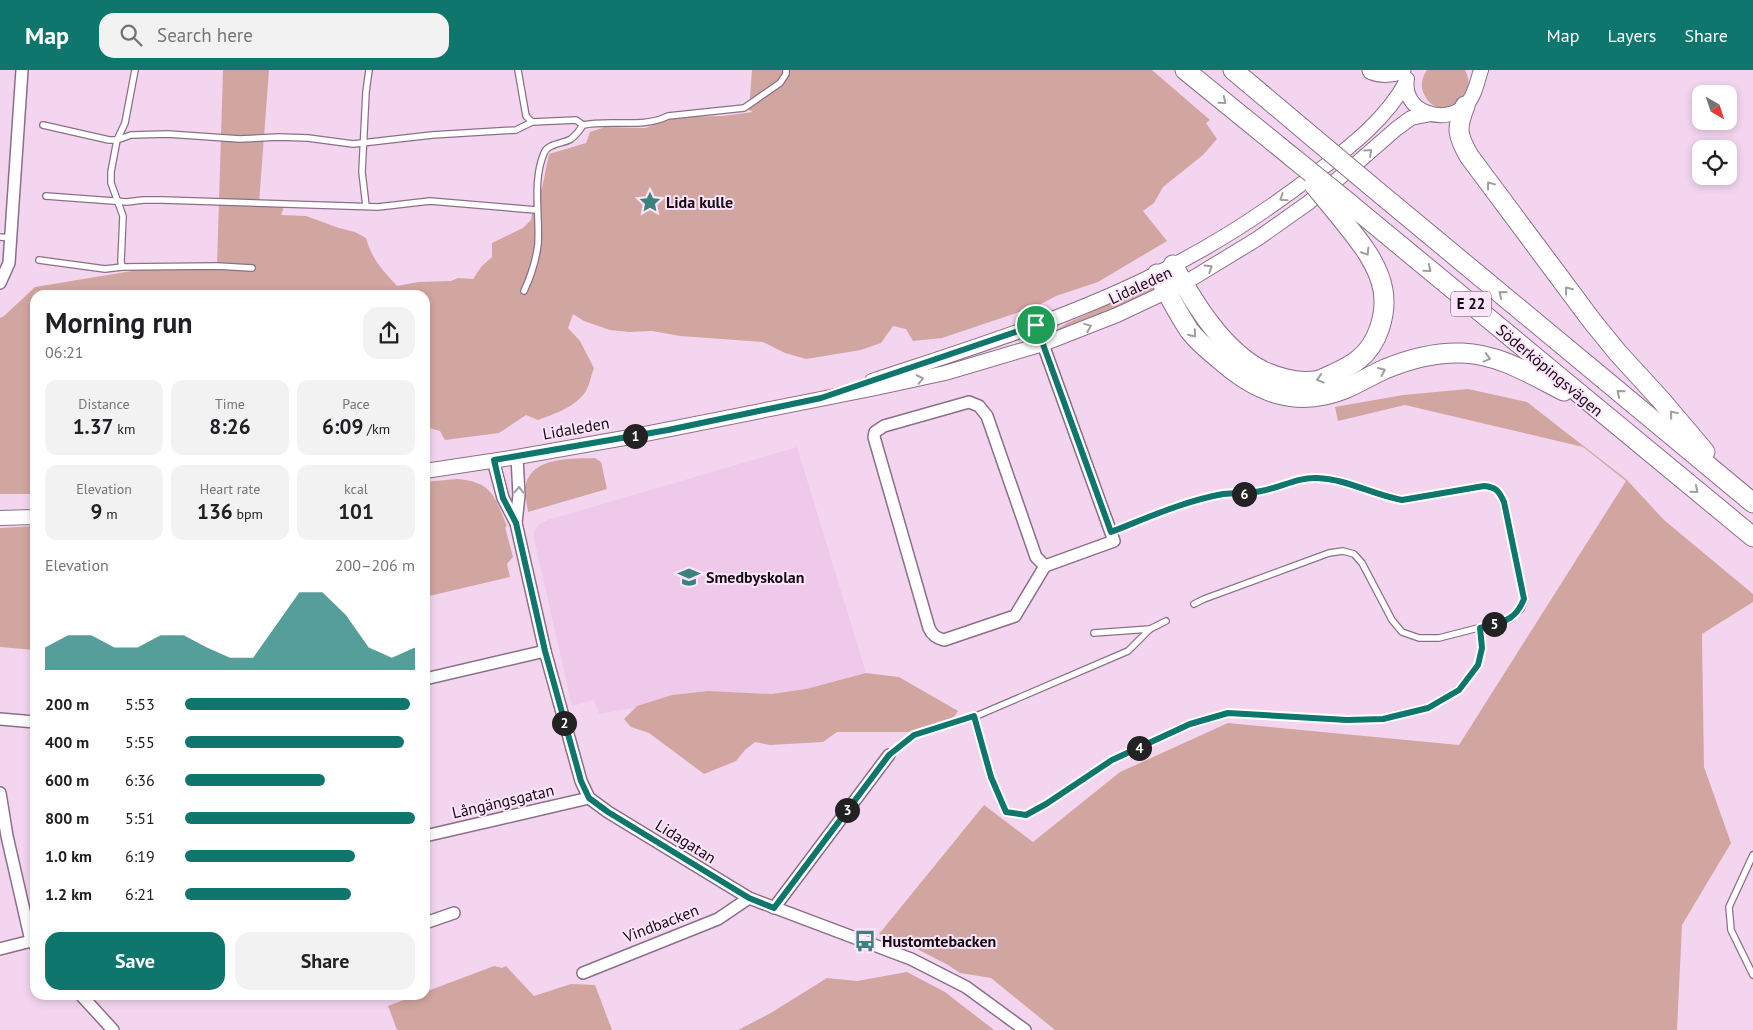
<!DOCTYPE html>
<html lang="en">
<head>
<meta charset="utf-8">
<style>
  body { margin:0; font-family:"PT Sans",sans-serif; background:#f2f2f2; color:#202124; height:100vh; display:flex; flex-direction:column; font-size:19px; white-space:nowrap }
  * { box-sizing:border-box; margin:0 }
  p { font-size:16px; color:#757577 }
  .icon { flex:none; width:28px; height:28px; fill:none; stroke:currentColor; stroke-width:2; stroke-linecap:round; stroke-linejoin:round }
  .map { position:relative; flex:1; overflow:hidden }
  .details { position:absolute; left:30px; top:220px; width:400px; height:710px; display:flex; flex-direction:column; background:#fff; border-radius:15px; box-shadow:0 2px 8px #0003 }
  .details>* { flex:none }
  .needle { width:32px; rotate:141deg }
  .controls { position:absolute; left:1692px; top:15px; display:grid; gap:10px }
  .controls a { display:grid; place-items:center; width:45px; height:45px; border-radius:10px; background:#fff; box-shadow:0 2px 8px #0003; font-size:25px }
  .pin { position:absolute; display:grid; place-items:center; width:42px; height:42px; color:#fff; margin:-21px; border:2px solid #fff; border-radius:50%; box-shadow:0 1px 5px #0007 }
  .km { position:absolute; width:25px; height:25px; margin:-12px; border-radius:50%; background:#222; color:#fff; font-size:14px; line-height:25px; text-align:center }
  .round { display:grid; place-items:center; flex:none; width:52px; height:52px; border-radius:15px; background:#f2f2f2 }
  .headline { display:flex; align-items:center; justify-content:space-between; height:85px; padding:0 15px }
  h1 { font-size:28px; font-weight:600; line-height:38px }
  .stats { display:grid; grid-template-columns:repeat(3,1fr); gap:8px; height:85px; padding:5px 15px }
  .stats div { display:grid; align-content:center; border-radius:12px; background:#f2f2f2; text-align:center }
  .stats b { font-size:21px; font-weight:600 }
  .stats small { font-size:14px; font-weight:400 }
  .stats p { font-size:14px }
  .chart { height:140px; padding:10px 15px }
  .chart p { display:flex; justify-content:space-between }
  .chart svg { width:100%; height:90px; margin-top:5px; fill:#0f766e; opacity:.7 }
  .button { display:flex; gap:10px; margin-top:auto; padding:10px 15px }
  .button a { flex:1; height:58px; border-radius:15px; background:#0f766e; color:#fff; font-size:20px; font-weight:600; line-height:58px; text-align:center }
  .button a+a { background:#f2f2f2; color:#202124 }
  ul { padding:0 15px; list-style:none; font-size:16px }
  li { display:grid; grid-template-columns:80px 60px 1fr; align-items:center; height:38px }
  li i { height:12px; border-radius:6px; background:#0f766e }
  header { display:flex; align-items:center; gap:30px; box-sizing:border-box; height:70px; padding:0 25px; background:#0f766e; color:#fff }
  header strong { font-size:24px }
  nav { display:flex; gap:28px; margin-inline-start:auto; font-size:18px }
  .search { width:350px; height:45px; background:#f2f2f2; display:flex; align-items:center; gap:12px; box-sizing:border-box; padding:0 18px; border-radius:15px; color:#757577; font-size:19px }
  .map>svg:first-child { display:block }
  .built { fill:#eec9e9 }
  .green { fill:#d2a6a0 }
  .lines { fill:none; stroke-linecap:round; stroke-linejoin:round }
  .service-casing { stroke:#8b6f88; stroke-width:8 }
  .minor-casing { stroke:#8b6f88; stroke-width:14 }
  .tertiary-casing { stroke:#8b6f88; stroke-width:16 }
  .trunk-casing { stroke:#8b6f88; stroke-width:21 }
  .service { stroke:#fff; stroke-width:5.5 }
  .minor { stroke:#fff; stroke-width:11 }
  .tertiary { stroke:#fff; stroke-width:14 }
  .trunk { stroke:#fff; stroke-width:19 }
  .trunk-bridge-casing { stroke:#8b6f88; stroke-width:21; stroke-linecap:butt }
  .trunk-bridge { stroke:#fff; stroke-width:19 }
  .oneway { stroke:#a19da1 }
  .route-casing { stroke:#fff; stroke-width:10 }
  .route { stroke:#0f766e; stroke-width:6 }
  .labels { text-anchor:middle; stroke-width:4; stroke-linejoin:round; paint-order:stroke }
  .shield { fill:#fee4fa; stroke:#5a4b58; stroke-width:1 }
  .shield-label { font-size:15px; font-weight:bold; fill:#140a13 }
  .poi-label { font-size:16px; font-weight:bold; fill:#140a13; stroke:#fee4fa; text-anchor:start }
  .street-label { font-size:16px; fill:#140a13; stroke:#fee4fa }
</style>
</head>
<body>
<header>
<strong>Map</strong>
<div class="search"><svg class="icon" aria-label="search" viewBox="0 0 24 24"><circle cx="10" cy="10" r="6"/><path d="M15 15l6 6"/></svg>Search here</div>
<nav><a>Map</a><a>Layers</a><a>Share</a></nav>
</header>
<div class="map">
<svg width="1753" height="960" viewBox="0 0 1753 960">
  <rect width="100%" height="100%" fill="#f4d5f0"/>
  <path class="built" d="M797,377l69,226 -60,16 -34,5 -64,-3 -36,4 -35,12 -38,7 -5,-14 -22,6 -39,-172 5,-9 10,-5z"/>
  <g class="green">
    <path d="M223,0h46l-10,133 26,1 -4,11 25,1 33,12 16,4 11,6c7,23 15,30 31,48l21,-4 33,-1 7,-3 15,1 8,-12 11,-10v-14l31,-15 8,-8 3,-20 8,-12 7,-34 37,-11 4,-11 15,-5 40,1 32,-11 45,-1 31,-4 -4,-2 3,-40h400l58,50 -4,3 11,16 -14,16 -40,32 -9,16 -11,8 24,30 -69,41 -42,14 -19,10 -95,32 -29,3 -7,-12 -13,-3 -12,17 -20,7 -55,9 -21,-6 -22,-11 -83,-6 -28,-5 -23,1 -19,-2 -26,-9 -11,-7 -5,14 12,13 14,27c-3,7 -4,16 -8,23 -10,16 -32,23 -48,29l-12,-5 -27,18 -54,7 -5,-9 -15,-4v-132h-390v199h-35v-176l4,-2 31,-29 109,-18 73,-3z"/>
    <path d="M1427,0h38c16,28 -27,53 -40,26 -5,-9 -4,-17 2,-26z"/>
    <path d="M1154,217l3,4 -98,42 -2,-3 10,-7 76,-34z"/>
    <path d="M1468,319l59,13 99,77 38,41 89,74v8l-51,32 2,133 27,76 -49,82 -5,105h-622l-64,-52 -31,-5 -12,-8 -31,-16 -38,-15 105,-129 49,37 87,-70 108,-49 231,22 167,-264 -43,-34 -178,-42 -67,16 -3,-14 68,-12z"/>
    <path d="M595,388l6,4 6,27 -79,23c-1,-8 -4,-20 -2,-28 7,-28 47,-25 69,-26z"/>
    <path d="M457,409c36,3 37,17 50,47l-2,1 8,30 -6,7 3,13 -85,20v-115z"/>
    <path d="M35,456v124l-35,-3v-119z"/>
    <path d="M866,603l33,4 59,34 -4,6 -43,15h-74l-14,10 -53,3 -15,-3 -10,8 -9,11 -32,13 -55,-41 -18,-6 -7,-8 13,-13 35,-11 36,-4 64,3 34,-5z"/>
    <path d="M494,896l8,2 4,-2 28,30 37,-12 24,1 17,45h-215l-9,-24 29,-11h8v-3z"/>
    <path d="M907,902l38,20 49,38h-256l31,-16 58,-36 30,3z"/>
  </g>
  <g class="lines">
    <g class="service-casing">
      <g id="service">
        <path d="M135,0l-10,53 -8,17 -6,32v11l12,33 -2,45 1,6 95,-1 35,2"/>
        <path d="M518,0l8,46 6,6 44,-2 7,5"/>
        <path d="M43,55l66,15h8l14,-5 37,-1 72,5 39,-2 29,1 45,6 79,-9 84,-5 16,-8"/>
        <path d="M46,126l81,6 16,-2h19l216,7 52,-6 106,9"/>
        <path d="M366,136l-4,-34 4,-80 3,-22"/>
        <path d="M0,167l10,1"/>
        <path d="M39,190l66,9 17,-2"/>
        <path d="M524,221c7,-15 12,-30 14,-47 2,-30 -6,-62 6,-91 4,-10 19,-9 27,-14 5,-4 9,-9 12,-14 28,-6 59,4 85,-9l76,-8 36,-25 6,-9v-4"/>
        <path d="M1111,462c36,-14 73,-31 112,-38 13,-2 26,0 38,-3 19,-3 36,-14 56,-13 30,1 56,18 85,22l82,-14c12,1 15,5 19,16l22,97 -4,10 -12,11 -70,18h-20l-17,-6 -10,-12 -30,-57 -8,-9 -11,-3 -14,2 -125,46 -10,5"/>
        <path d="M1094,563l56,-4"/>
        <path d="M974,647l17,60 15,35 20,3 20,-10 66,-45 78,-36 38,-11 119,7 36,-1 44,-11 32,-19 19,-24 4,-17 -2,-20"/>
        <path d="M889,685l25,-20 60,-18 154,-66 22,-22 16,-8"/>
        <path d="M1753,785l-24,52 2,23 22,45"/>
      </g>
    </g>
    <g class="minor-casing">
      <g id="minor">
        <path d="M0,213l9,-20 13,-193"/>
        <path d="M1036,255l78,216 -69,25 -30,50 -71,24c-8,-2 -12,-5 -15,-12l-55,-191 1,-5 9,-6 85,-24 10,4 8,10 49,141 9,9"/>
        <path d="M493,390l10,38 13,25 29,128 36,130 8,17 19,14 141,86 162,61 55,28 59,43"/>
        <path d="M516,453l3,-28 -2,-38"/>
        <path d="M425,609l120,-28"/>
        <path d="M0,649l35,3"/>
        <path d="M0,723l7,43 24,105 4,4"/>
        <path d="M425,766l164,-38"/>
        <path d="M774,838l115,-153"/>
        <path d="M425,853l29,-10"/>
        <path d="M0,879l35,-9"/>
        <path d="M583,903l135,-54 31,-21"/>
        <path d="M81,925l32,35"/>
      </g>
    </g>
    <g class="tertiary-casing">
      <g id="tertiary">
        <path d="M1407,9c-6,32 37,48 59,26 9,-9 11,-23 15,-35"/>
        <path d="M872,311c96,-32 194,-62 286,-108 57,-28 112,-64 162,-103 32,-25 67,-52 86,-88"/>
        <path d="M425,401l92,-14 113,-20 246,-49 69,-15 98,-29 74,-29 66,-31 74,-45 51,-36 41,-33 47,-41 15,-11 20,-4"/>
        <path d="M0,448l35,-1"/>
      </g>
    </g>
    <g class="trunk-casing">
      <g id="trunk">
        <path d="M1185,0l107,87"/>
        <path d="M1233,0l82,69"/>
        <path d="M1372,0c10,4 19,3 29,0"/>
        <path d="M1465,36c-9,22 -8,29 4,50l123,165 26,32 43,47 44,52"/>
        <path d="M1371,116l382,317"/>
        <path d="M1350,134l403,333"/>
        <path d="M1173,195c21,38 50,86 90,106 16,7 35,12 52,10 6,-1 12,-4 18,-7 9,-4 18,-8 26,-15 19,-15 28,-45 24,-69 -5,-29 -28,-54 -46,-77"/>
        <path d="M1157,204c10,18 20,38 32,56 8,11 19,20 30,29 38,34 78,50 128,29 13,-6 25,-13 38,-19 24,-10 50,-17 77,-16 37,1 70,22 102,38"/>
      </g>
    </g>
    <use href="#service" class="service"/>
    <use href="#minor" class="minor"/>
    <use href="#tertiary" class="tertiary"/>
    <use href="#trunk" class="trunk"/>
    <g class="trunk-bridge-casing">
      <g id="trunk-bridge">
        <path d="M1315,69l56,47"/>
        <path d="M1292,87l58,47"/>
        <path d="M1314,115l23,28"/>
      </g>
    </g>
    <use href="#trunk-bridge" class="trunk-bridge"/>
  </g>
  <defs><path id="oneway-chevron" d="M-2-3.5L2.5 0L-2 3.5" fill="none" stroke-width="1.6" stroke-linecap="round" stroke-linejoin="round" transform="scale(1.25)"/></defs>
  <g class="oneway">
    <use href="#oneway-chevron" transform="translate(1223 31) rotate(39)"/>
    <use href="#oneway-chevron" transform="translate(1369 82) rotate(-42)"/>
    <use href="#oneway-chevron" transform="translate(1490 115) rotate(-127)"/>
    <use href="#oneway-chevron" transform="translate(1283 128) rotate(146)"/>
    <use href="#oneway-chevron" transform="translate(1366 182) rotate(58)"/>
    <use href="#oneway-chevron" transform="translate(1209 198) rotate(-32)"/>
    <use href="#oneway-chevron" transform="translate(1428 199) rotate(40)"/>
    <use href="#oneway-chevron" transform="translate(1568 220) rotate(-128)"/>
    <use href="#oneway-chevron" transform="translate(1502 224) rotate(-140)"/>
    <use href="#oneway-chevron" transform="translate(1088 257) rotate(-22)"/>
    <use href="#oneway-chevron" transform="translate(1193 264) rotate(51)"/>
    <use href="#oneway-chevron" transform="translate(1487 288) rotate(15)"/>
    <use href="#oneway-chevron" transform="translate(1382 301) rotate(-24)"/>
    <use href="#oneway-chevron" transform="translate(920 309) rotate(-12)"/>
    <use href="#oneway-chevron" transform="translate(1320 309) rotate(163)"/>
    <use href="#oneway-chevron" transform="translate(1620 323) rotate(-140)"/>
    <use href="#oneway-chevron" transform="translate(1673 344) rotate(-130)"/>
    <use href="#oneway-chevron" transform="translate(519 420) rotate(-89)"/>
    <use href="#oneway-chevron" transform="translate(1695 420) rotate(40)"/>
  </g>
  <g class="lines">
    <g class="route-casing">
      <path id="route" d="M1036,255l75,207c36,-14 73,-31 112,-38 13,-2 26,0 38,-3 19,-3 36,-14 56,-13 30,1 56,17 85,22l82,-14c12,1 15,5 20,16l20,97c-9,23 -23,23 -44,29l2,20 -4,17 -19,25 -31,18 -45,11 -36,1 -119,-7 -38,11 -78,36 -66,44 -20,11 -20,-3 -15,-35 -17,-61 -60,19 -25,20 -115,153 -25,-10 -141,-86 -19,-14 -8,-17 -36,-130 -29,-128 -13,-25 -9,-38 174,-30 153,-32z"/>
    </g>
    <use href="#route" class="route"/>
  </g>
  <defs>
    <g id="sight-bare" transform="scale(1.725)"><path d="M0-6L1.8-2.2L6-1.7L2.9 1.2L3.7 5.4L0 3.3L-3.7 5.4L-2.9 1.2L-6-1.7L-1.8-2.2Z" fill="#3a827e" stroke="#fee4fa" stroke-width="2.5" paint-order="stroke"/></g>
    <g id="school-bare" transform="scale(1.725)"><path d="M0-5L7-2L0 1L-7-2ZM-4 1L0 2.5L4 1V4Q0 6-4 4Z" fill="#3a827e" stroke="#fee4fa" stroke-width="2.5" paint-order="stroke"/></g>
    <g id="bus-bare" transform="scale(1.725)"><path d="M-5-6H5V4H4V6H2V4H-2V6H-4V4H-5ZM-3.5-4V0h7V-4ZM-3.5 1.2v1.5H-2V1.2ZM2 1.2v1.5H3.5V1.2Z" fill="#3a827e" stroke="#fee4fa" stroke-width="2.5" paint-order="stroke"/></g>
  </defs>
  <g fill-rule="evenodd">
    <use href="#sight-bare" x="650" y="132"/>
    <use href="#school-bare" x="689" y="507"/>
    <use href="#bus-bare" x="865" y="871"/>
  </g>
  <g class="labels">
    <rect class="shield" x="1451" y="221.5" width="40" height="25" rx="4"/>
    <g class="shield-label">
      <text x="1471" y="239">E 22</text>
    </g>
    <g class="poi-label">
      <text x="666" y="138">Lida kulle</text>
      <text x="706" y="513">Smedbyskolan</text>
      <text x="882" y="877">Hustomtebacken</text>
    </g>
    <g class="street-label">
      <text transform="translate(1140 215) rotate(-25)" y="6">Lidaleden</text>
      <text transform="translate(1550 300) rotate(40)" y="6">Söderköpingsvägen</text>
      <text transform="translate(576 358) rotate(-10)" y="6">Lidaleden</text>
      <text transform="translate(503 731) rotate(-13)" y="6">Långängsgatan</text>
      <text transform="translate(686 771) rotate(32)" y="6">Lidagatan</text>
      <text transform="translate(661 853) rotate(-21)" y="6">Vindbacken</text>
    </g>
  </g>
</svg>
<div class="controls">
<a><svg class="needle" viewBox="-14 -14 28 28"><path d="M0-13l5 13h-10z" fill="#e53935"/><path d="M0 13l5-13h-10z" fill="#757577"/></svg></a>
<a><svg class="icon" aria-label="locate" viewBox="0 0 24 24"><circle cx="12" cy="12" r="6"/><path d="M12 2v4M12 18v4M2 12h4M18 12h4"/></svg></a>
</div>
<div class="pin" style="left:1036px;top:255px;background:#1e9e55"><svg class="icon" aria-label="arrive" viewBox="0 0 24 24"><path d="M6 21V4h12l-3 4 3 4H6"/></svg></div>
<b class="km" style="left:635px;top:366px">1</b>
<b class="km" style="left:564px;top:653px">2</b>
<b class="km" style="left:847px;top:740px">3</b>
<b class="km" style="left:1139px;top:678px">4</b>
<b class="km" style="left:1494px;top:554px">5</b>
<b class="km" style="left:1244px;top:424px">6</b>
<section class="details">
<div class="headline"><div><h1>Morning run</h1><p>06:21</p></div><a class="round"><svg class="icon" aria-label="share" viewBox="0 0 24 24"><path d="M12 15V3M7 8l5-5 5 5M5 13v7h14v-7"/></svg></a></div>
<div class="stats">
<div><p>Distance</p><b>1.37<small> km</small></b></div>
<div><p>Time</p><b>8:26</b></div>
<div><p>Pace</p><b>6:09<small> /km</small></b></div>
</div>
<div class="stats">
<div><p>Elevation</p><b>9<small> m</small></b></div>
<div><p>Heart rate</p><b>136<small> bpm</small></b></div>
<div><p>kcal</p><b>101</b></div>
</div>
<div class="chart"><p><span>Elevation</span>200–206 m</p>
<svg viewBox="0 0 160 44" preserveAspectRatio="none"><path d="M0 44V33L10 27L20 27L30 33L40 33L50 27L60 27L70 33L80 38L90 38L100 22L110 6L120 6L130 17L140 33L150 38L160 33V44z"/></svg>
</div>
<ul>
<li><b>200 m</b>5:53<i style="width:98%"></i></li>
<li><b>400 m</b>5:55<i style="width:95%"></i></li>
<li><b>600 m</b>6:36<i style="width:61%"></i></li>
<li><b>800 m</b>5:51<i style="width:100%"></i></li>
<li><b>1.0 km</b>6:19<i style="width:74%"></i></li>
<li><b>1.2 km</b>6:21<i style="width:72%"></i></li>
</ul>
<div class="button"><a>Save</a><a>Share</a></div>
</section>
</div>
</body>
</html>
